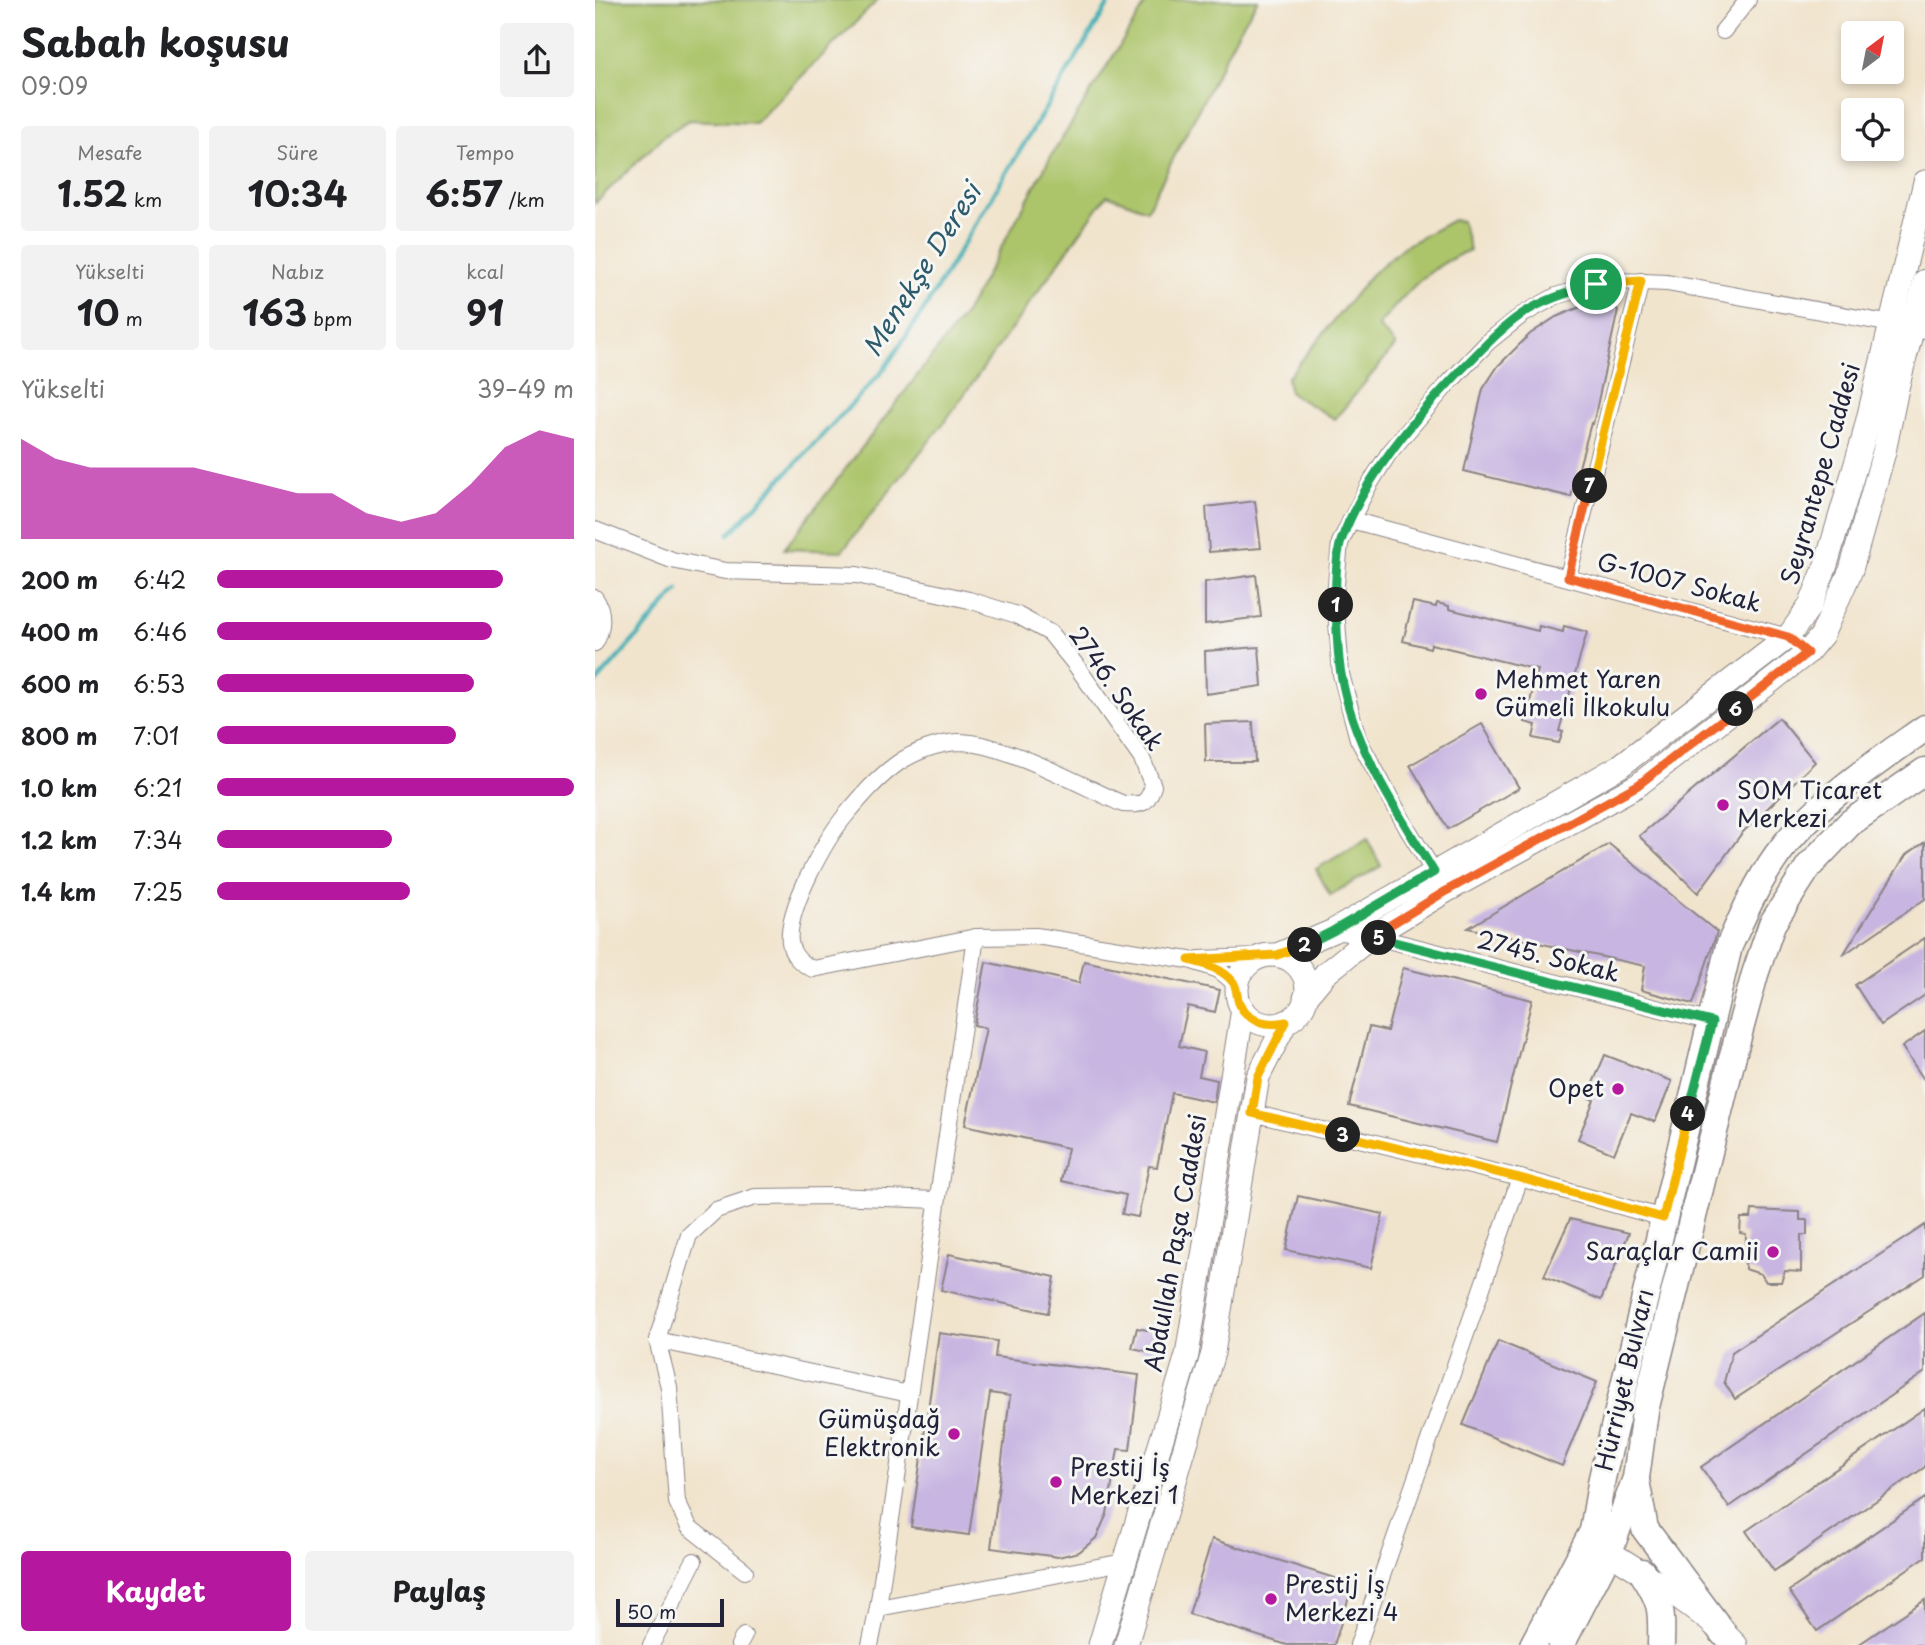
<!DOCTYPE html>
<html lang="tr">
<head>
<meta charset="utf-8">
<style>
  body { margin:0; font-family:"Playpen Sans",sans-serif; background:#f2f2f2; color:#202124; height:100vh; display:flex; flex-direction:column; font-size:26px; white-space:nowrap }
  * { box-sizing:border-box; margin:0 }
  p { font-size:23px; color:#757577 }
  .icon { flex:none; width:38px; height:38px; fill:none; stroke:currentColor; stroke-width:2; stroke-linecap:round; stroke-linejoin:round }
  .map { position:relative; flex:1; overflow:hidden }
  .drawer { display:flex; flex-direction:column; background:#fff; width:595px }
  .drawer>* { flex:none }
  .needle { width:46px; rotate:32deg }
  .tools { position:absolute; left:1246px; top:21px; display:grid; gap:14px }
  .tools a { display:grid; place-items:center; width:63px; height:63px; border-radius:7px; background:#fff; box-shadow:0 4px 10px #0003; font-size:35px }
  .scale { position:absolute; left:21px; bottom:18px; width:108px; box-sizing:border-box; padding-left:7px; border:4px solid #22223b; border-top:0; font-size:19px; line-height:24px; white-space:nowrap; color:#22223b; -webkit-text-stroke:5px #f6f6f2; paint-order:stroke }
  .pin { position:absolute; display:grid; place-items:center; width:60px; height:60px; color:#fff; margin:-30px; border:4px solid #fff; border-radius:50%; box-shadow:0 2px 7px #0007 }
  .km { position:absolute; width:35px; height:35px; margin:-18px; border-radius:50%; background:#222; color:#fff; font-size:19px; line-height:35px; text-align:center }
  .round { display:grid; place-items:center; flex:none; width:74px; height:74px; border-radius:7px; background:#f2f2f2 }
  .headline { display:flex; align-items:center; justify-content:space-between; height:119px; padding:0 21px }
  h1 { font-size:38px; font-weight:700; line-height:52px }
  .figures { display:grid; grid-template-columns:repeat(3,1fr); gap:10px; height:119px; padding:7px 21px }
  .figures div { display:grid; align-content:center; border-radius:7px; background:#f2f2f2; text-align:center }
  .figures b { font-size:35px; font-weight:700 }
  .figures small { font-size:19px; font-weight:400 }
  .figures p { font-size:19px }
  .chart { height:196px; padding:14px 21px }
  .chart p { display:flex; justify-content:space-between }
  .chart svg { width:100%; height:126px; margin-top:7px; fill:#b5179e; opacity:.7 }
  .button { display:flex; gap:14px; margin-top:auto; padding:14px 21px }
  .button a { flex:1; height:80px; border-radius:7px; background:#b5179e; color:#fff; font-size:28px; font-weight:700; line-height:80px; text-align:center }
  .button a+a { background:#f2f2f2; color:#202124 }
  ul { padding:0 21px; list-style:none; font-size:23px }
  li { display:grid; grid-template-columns:112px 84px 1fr; align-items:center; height:52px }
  li i { height:18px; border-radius:9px; background:#b5179e }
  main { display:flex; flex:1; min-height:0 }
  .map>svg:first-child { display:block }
  .green { fill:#acc56a; stroke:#677452; stroke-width:2 }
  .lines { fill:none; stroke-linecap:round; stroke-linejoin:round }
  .stream { stroke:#3eafb5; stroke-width:4.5 }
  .building { fill:#c8b5e1 }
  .minor-casing { stroke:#8a8384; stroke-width:18 }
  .secondary-casing { stroke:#8a8384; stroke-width:25 }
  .primary-casing { stroke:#8a8384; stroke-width:29 }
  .minor { stroke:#fff; stroke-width:16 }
  .secondary { stroke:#fff; stroke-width:23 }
  .primary { stroke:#fff; stroke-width:26 }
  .split-1-casing { stroke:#fff; stroke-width:14 }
  .split-2-casing { stroke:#fff; stroke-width:14 }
  .split-3-casing { stroke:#fff; stroke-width:14 }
  .split-4-casing { stroke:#fff; stroke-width:14 }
  .split-5-casing { stroke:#fff; stroke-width:14 }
  .split-6-casing { stroke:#fff; stroke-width:14 }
  .split-7-casing { stroke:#fff; stroke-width:14 }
  .split-8-casing { stroke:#fff; stroke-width:14 }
  .split-1 { stroke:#22a559; stroke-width:9 }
  .split-2 { stroke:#22a559; stroke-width:9 }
  .split-3 { stroke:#f5b400; stroke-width:9 }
  .split-4 { stroke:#f5b400; stroke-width:9 }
  .split-5 { stroke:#22a559; stroke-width:9 }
  .split-6 { stroke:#f0652b; stroke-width:9 }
  .split-7 { stroke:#f0652b; stroke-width:9 }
  .split-8 { stroke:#f5b400; stroke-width:9 }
  .poi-dot { fill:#b5179e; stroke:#f6f6f2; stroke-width:2.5 }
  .labels { text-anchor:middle; stroke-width:6; stroke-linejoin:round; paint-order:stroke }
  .street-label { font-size:24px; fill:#22223b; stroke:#f6f6f2 }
  .poi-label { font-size:24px; fill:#22223b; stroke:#f6f6f2; text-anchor:start }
  .water-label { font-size:26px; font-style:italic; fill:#2d5a6c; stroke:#f6f6f2 }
</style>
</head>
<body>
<main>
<section class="drawer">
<div class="headline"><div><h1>Sabah koşusu</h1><p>09:09</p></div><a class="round"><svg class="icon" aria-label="share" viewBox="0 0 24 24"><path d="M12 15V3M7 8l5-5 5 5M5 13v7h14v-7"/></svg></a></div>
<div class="figures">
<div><p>Mesafe</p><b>1.52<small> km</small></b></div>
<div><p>Süre</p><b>10:34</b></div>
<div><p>Tempo</p><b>6:57<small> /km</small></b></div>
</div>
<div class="figures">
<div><p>Yükselti</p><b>10<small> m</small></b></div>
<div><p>Nabız</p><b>163<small> bpm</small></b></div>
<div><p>kcal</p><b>91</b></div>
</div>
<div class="chart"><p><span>Yükselti</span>39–49 m</p>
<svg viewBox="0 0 160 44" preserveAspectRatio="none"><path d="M0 44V9L10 16L20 19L30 19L40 19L50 19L60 22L70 25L80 28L90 28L100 35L110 38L120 35L130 25L140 12L150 6L160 9V44z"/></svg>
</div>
<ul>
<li><b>200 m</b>6:42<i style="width:80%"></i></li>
<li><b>400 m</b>6:46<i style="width:77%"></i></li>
<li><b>600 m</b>6:53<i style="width:72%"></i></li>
<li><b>800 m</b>7:01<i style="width:67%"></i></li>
<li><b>1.0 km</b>6:21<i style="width:100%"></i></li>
<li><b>1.2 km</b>7:34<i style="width:49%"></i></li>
<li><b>1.4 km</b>7:25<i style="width:54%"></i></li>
</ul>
<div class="button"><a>Kaydet</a><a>Paylaş</a></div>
</section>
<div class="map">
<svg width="1330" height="1645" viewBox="0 0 1330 1645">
  <rect width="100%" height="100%" fill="#f6f6f2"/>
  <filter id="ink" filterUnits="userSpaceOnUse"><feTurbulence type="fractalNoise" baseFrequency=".0143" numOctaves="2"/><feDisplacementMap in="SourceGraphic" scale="14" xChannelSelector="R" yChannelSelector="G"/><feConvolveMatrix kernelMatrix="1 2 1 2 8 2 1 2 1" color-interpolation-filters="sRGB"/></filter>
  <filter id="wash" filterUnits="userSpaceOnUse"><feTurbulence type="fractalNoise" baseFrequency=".00686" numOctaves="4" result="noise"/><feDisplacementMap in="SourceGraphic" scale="28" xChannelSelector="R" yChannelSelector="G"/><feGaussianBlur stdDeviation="1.57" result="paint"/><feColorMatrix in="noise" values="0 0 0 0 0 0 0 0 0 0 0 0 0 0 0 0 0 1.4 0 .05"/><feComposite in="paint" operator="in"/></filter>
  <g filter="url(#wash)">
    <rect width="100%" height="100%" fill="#f1e4cd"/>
    <g class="green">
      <path d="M0,0h283l-123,123 -66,-3 -25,16 -69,67z"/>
      <path d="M553,0h110l-20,32 -91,178 -40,-15 -161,225 -104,131 -58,-2 182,-237 84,-154z"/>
      <path d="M858,220l9,1 8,29c-44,18 -62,41 -92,76l18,19 -61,74 -45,-26 -3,-15 84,-103 32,-28z"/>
      <path d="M772,839l14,27 -51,29 -14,-26z"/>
    </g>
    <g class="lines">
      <g class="stream">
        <path d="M134,534l153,-162 41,-61 188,-311"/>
        <path d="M0,684l83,-94"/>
      </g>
    </g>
    <g id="blocks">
      <g class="building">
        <path d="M1012,300l11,10 -25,114 -2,-1 -20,74 -107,-26 19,-82 15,-23 32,-32 26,-17 29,-12z"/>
        <path d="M660,501l6,47 -52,4 -3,-45z"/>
        <path d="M661,575l5,42 -56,7v-42z"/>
        <path d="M818,602l23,5 1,-4 12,3v3l89,22 1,-5 24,6 1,-6 23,6 -28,99 4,1 -4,11 -26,-5 3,-13 -11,-3 13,-52 -107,-26 -1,4 -27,-7z"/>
        <path d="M664,647l3,39 -56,8 -1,-43z"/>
        <path d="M1184,718l36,44 -73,71 -44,60 -59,-57z"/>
        <path d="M658,722l2,40h-49l-1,-38z"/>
        <path d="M887,724l37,64 -71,41 -38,-64z"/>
        <path d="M1330,842v57l-82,56 63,-100z"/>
        <path d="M1014,844l108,88 -24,72 -52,-14 4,-24 -177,-38z"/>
        <path d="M1330,938v57l-44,30 -26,-40z"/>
        <path d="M489,961l136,29 -5,22 -27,-6 -9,40 25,6 -5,24 18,4 -3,22 -42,-9 -15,74 -8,-1 -11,51 -16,-3 4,-19 -65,-14 7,-33 -103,-23 21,-97 -12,-3 12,-63 93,21z"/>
        <path d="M808,968l129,32 -35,142 -148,-36 20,-79 18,4z"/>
        <path d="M1330,1031v50l-23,-34z"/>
        <path d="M1010,1055l67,26 -17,41 -24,-9 -17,41 -36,-15 16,-39 -7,-3z"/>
        <path d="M703,1196l85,18 -12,54 -85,-18z"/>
        <path d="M1157,1210l48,2v8h7v15h-6v37l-16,-1 -4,11h-15l-5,-8 -16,-5 1,-35 -6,-1 1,-15h10z"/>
        <path d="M975,1219l59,14 -28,67 -57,-24z"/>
        <path d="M1330,1225v50l-190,124 -11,-17 8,-30z"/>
        <path d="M354,1254l106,23 -7,36 -107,-23z"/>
        <path d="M1330,1313v59l-196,135 -28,-40z"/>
        <path d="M542,1328l25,5 -5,20 -25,-5z"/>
        <path d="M344,1333l58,8 -2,16 144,18 -9,75 -12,-1 -11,65 -11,24 -17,14 -21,5 -67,-9 19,-152 -20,-3 -21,142 -58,-8z"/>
        <path d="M903,1341l99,41 -35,84 -99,-41z"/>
        <path d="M1330,1408v59l-151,104 -28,-40z"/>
        <path d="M1330,1498v59l-108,74 -28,-40z"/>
        <path d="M617,1539l141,45 -19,61h-47l-98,-31z"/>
        <path d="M1330,1600v45h-67z"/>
      </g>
    </g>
  </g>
  <g filter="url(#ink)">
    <use href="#blocks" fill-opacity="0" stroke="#8a8384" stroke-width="2"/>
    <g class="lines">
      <g class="minor-casing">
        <g id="minor">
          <path d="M1128,31l25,-31"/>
          <path d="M756,520l18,-35 20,-32 57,-67 42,-44 34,-27 34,-19 40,-12 23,-3 48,2 258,47"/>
          <path d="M0,530l77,30 53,11 132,4 112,25 48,15 33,18 25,31 67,95 11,27c-6,19 -11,19 -30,18 -43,-19 -120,-62 -165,-62 -20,1 -44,10 -60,21 -21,15 -37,34 -53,53 -20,24 -59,94 -55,126 2,14 11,22 23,27l163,-32 60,-1 153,24 30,10 12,10 6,9"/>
          <path d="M973,577l73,-296"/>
          <path d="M0,598c9,13 8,31 0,45"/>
          <path d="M844,880l-32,-52 -49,-89 -17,-65 -6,-79 5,-52 11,-23 437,117 19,16"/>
          <path d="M738,931l39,5 340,86"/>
          <path d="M604,959l62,-2"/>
          <path d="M657,1113l268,65 -162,467"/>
          <path d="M925,1178l143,40"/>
          <path d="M62,1340l252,54"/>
          <path d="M150,1571l-56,-44 -12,-25 -8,-115 -12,-47 32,-105 27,-25 39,-13 79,-1 103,4"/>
          <path d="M283,1608l246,-46"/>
          <path d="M56,1645l43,-84"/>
          <path d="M144,1645l5,-9"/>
          <path d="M275,1645l8,-37 98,-671"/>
        </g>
      </g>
      <g class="secondary-casing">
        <g id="secondary">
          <path d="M682,955l56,-24 287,-165 168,-129 22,-31 15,-38 38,-128 62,-258"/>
          <circle cx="677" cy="990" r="35"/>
          <path d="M710,998l20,-24 47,-38 74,-45 192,-106 169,-132 15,-18 29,-65 33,-118 13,-64 28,-107"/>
          <path d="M1014,1552c42,26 92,57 127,93"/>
          <path d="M505,1645l87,-290 56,-346"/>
          <path d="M531,1645l87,-292 45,-276 28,-55"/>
        </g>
      </g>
      <g class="primary-casing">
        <g id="primary">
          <path d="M1041,1480l9,49 78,104"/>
          <path d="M1047,1572c20,30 20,37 19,73"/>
          <path d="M938,1645l60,-114 9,-53 127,-532c14,-31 28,-63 48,-91 38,-52 96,-90 148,-127"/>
          <path d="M966,1645l48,-93 27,-74 9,-67 87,-352 23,-85 17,-50 37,-58 41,-43 75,-52"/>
        </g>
      </g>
      <use href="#minor" class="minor"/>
      <use href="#secondary" class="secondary"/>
      <use href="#primary" class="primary"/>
    </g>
  </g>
  <g class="lines" filter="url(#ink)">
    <g class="split-1-casing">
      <path id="split-1" d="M741,605c-1,-17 0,-48 5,-64 24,-66 74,-123 122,-173 19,-19 37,-39 59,-54 23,-15 48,-22 74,-30"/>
    </g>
    <g class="split-2-casing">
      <path id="split-2" d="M710,945l28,-14 101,-59c-38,-62 -81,-126 -93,-198 -4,-22 -4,-46 -5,-69"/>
    </g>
    <g class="split-3-casing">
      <path id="split-3" d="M710,945l-28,10 -88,5c16,4 34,9 44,22 5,7 3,14 6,21 8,19 28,23 47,19l-28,55 -6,36 91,22"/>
    </g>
    <g class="split-4-casing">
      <path id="split-4" d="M748,1135l177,43 143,40 25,-104"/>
    </g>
    <g class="split-5-casing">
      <path id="split-5" d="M784,938l333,84 -24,92"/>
    </g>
    <g class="split-6-casing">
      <path id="split-6" d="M784,938l-7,-2 74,-45 192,-106 98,-76"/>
    </g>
    <g class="split-7-casing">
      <path id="split-7" d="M995,486l-22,91 220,60 19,16 -71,56"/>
    </g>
    <g class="split-8-casing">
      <path id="split-8" d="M995,486l51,-205 -45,3"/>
    </g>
    <use href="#split-1" class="split-1"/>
    <use href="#split-2" class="split-2"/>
    <use href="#split-3" class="split-3"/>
    <use href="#split-4" class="split-4"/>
    <use href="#split-5" class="split-5"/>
    <use href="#split-6" class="split-6"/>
    <use href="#split-7" class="split-7"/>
    <use href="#split-8" class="split-8"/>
  </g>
  <g class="poi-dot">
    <circle cx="886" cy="694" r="7"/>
    <circle cx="1128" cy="805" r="7"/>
    <circle cx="1023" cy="1089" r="7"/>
    <circle cx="1178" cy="1252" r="7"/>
    <circle cx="359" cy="1434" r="7"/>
    <circle cx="461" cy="1482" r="7"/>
    <circle cx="676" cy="1599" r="7"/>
  </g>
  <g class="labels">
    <g class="street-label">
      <text transform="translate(1226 474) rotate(-74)" y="8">Seyrantepe Caddesi</text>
      <text transform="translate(1084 583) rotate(15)" y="8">G-1007 Sokak</text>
      <text transform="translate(521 689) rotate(55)" y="8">2746. Sokak</text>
      <text transform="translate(953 957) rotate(14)" y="8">2745. Sokak</text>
      <text transform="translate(581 1243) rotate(-80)" y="8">Abdullah Paşa Caddesi</text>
      <text transform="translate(1030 1380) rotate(-77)" y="8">Hürriyet Bulvarı</text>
    </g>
    <g class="poi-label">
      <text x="900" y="688">Mehmet Yaren<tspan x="900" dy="28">Gümeli İlkokulu</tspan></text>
      <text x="1142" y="799">SOM Ticaret<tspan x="1142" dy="28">Merkezi</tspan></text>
      <text x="1009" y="1097" text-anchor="end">Opet</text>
      <text x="1164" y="1260" text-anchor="end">Saraçlar Camii</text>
      <text x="345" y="1428" text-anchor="end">Gümüşdağ<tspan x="345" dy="28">Elektronik</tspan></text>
      <text x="475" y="1476">Prestij İş<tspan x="475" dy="28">Merkezi 1</tspan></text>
      <text x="690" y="1593">Prestij İş<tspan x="690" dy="28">Merkezi 4</tspan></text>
    </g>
    <g class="water-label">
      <text transform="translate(327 270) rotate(-58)" y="9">Menekşe Deresi</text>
    </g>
  </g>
</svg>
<div class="tools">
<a><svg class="needle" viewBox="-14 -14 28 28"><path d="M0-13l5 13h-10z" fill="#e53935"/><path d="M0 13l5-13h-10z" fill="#757577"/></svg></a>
<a><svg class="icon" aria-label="locate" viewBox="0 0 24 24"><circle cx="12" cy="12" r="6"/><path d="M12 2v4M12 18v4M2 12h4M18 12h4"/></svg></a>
</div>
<div class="scale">50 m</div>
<div class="pin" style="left:1001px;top:284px;background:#1e9e55"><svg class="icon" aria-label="arrive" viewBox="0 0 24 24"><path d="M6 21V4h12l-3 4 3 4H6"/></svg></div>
<b class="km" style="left:741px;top:605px">1</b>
<b class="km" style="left:710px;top:945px">2</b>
<b class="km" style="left:748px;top:1135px">3</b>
<b class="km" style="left:1093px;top:1114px">4</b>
<b class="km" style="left:784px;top:938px">5</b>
<b class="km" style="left:1141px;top:709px">6</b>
<b class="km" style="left:995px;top:486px">7</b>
</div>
</main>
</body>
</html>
